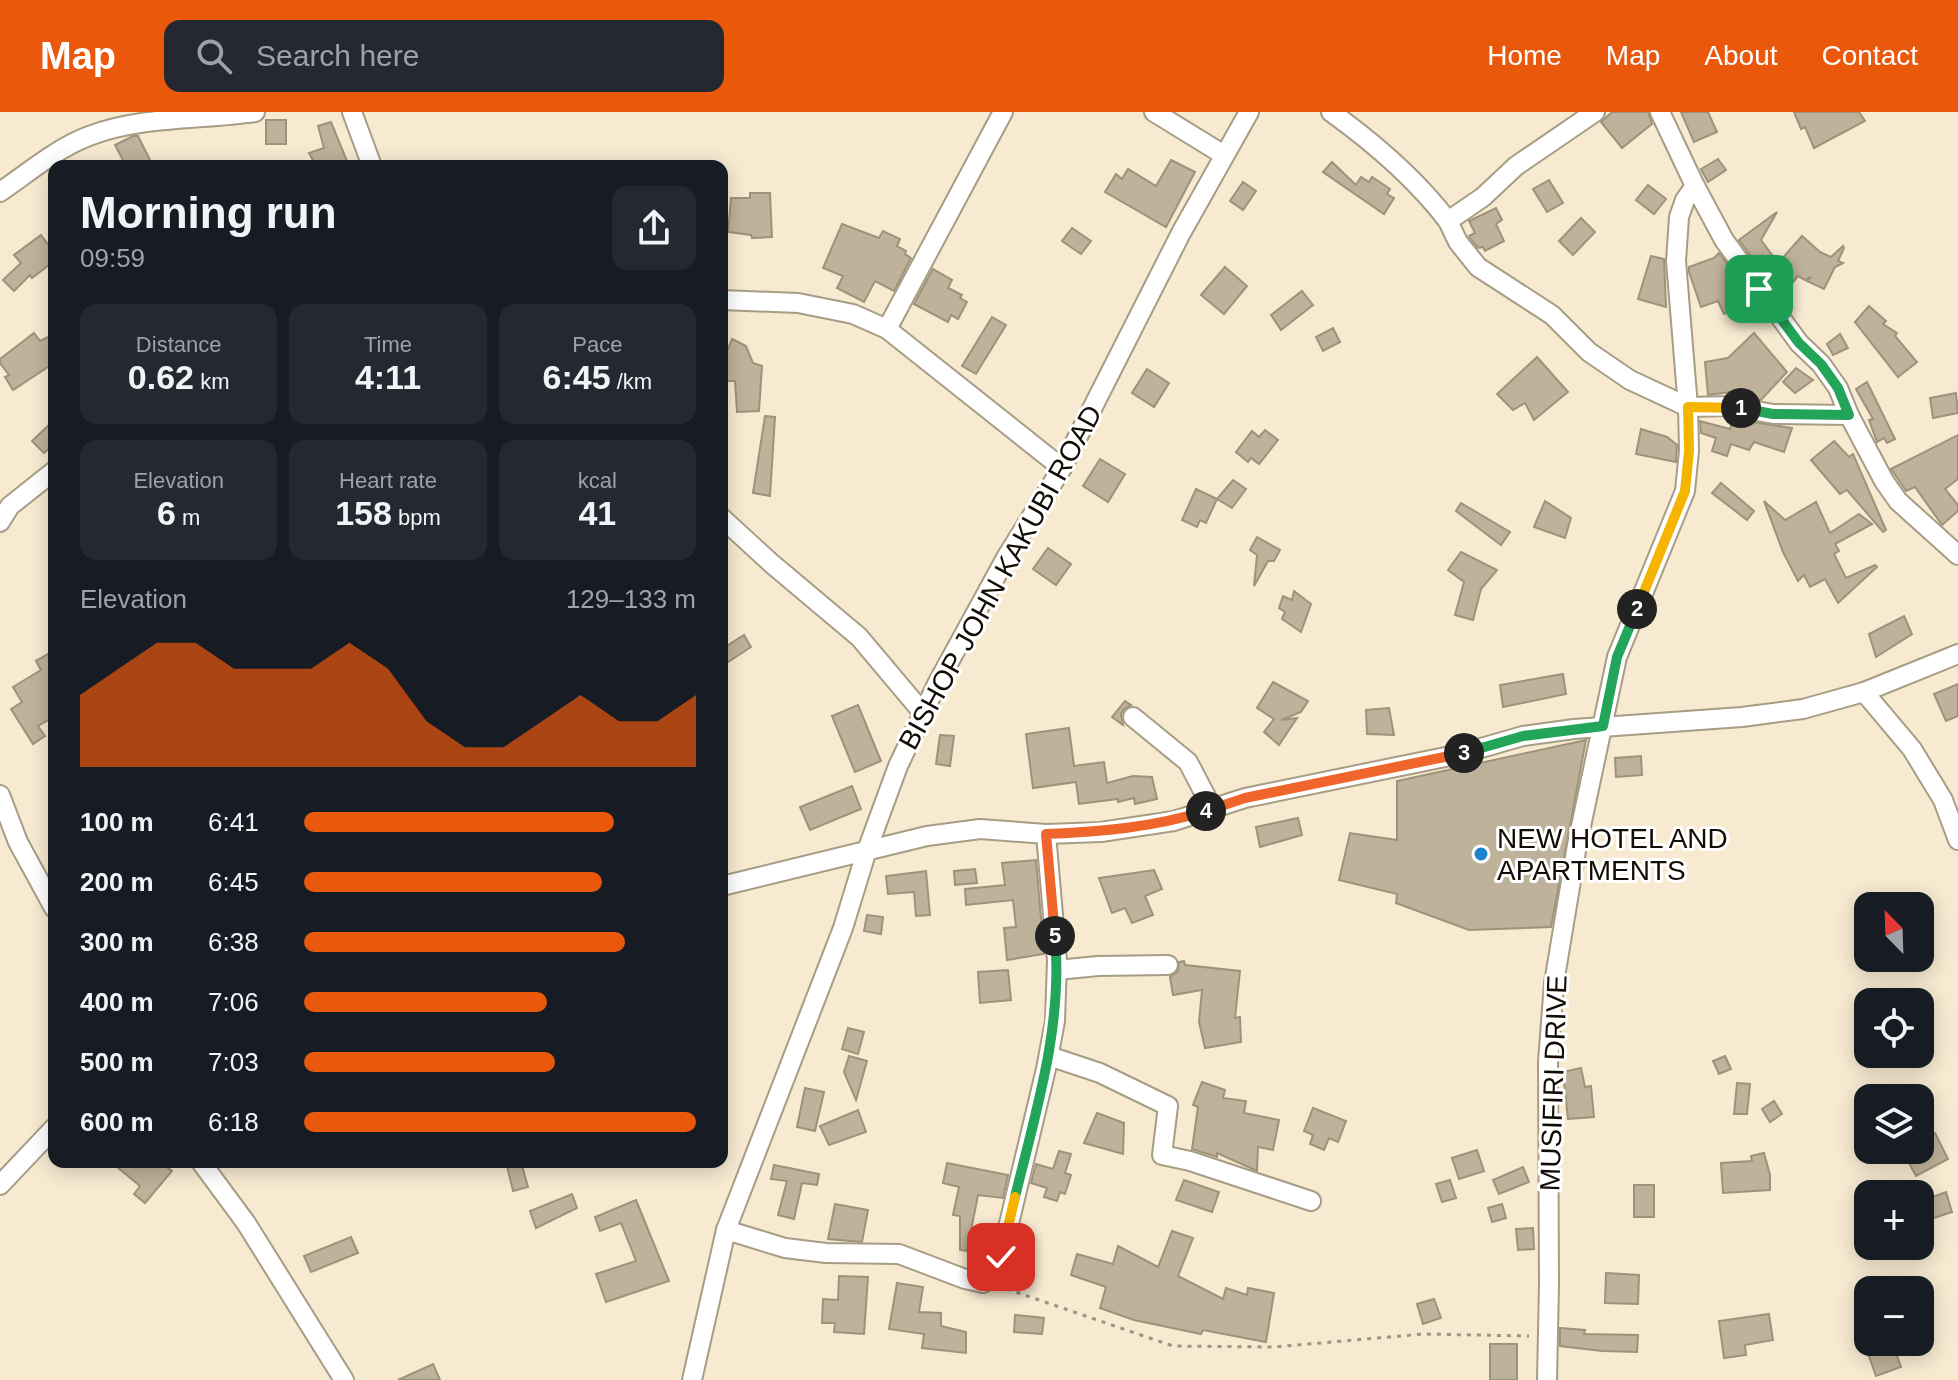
<!DOCTYPE html>
<html lang="en">
<head>
<meta charset="utf-8">
<style>
  body { margin:0; font-family:Helvetica,sans-serif; background:#242831; color:#f1f3f6; height:100vh; display:flex; flex-direction:column; font-size:30px; white-space:nowrap }
  * { box-sizing:border-box; margin:0 }
  p { font-size:26px; color:#9ea1a6 }
  .icon { flex:none; width:44px; height:44px; fill:none; stroke:currentColor; stroke-width:2; stroke-linecap:round; stroke-linejoin:round }
  .map { position:relative; flex:1; overflow:hidden }
  .drawer { position:absolute; left:48px; top:48px; width:680px; height:1008px; display:flex; flex-direction:column; background:#171b24; border-radius:16px; box-shadow:0 4px 20px #0003 }
  .drawer>* { flex:none }
  .needle { width:52px; rotate:337deg }
  .fabs { position:absolute; left:1854px; top:780px; display:grid; gap:16px }
  .fabs a { display:grid; place-items:center; width:80px; height:80px; border-radius:16px; background:#171b24; box-shadow:0 4px 20px #0003; font-size:40px }
  .pin { position:absolute; display:grid; place-items:center; width:68px; height:68px; color:#fff; margin:-34px; border-radius:16px; box-shadow:0 4px 12px #0006 }
  .km { position:absolute; width:40px; height:40px; margin:-20px; border-radius:50%; background:#222; color:#fff; font-size:22px; line-height:40px; text-align:center }
  .round { display:grid; place-items:center; flex:none; width:84px; height:84px; border-radius:16px; background:#242831 }
  .overview { display:flex; align-items:center; justify-content:space-between; height:136px; padding:0 32px }
  h1 { font-size:44px; font-weight:800; line-height:60px }
  .figures { display:grid; grid-template-columns:repeat(3,1fr); gap:12px; height:136px; padding:8px 32px }
  .figures div { display:grid; align-content:center; border-radius:16px; background:#242831; text-align:center }
  .figures b { font-size:34px; font-weight:800 }
  .figures small { font-size:22px; font-weight:400 }
  .figures p { font-size:22px }
  .chart { height:224px; padding:16px 32px }
  .chart p { display:flex; justify-content:space-between }
  .chart svg { width:100%; height:144px; margin-top:8px; fill:#ea580c; opacity:.7 }
  ul { padding:0 32px; list-style:none; font-size:26px }
  li { display:grid; grid-template-columns:128px 96px 1fr; align-items:center; height:60px }
  li i { height:20px; border-radius:10px; background:#ea580c }
  header { display:flex; align-items:center; gap:48px; box-sizing:border-box; height:112px; padding:0 40px; background:#ea580c; color:#fff }
  header strong { font-size:38px }
  nav { display:flex; gap:44px; margin-inline-start:auto; font-size:28px }
  .search { width:560px; height:72px; background:#242831; display:flex; align-items:center; gap:20px; box-sizing:border-box; padding:0 28px; border-radius:16px; color:#9ea1a6; font-size:30px }
  .map>svg:first-child { display:block }
  .building { fill:#bfb29a; stroke:#9d927a; stroke-width:2 }
  .lines { fill:none; stroke-linecap:round; stroke-linejoin:round }
  .minor-casing { stroke:#a79c84; stroke-width:22 }
  .path { stroke:#9e9482; stroke-width:3; stroke-dasharray:4 6; stroke-linecap:butt }
  .minor { stroke:#fff; stroke-width:18 }
  .split-1-casing { stroke:#fff; stroke-width:16 }
  .split-2-casing { stroke:#fff; stroke-width:16 }
  .split-3-casing { stroke:#fff; stroke-width:16 }
  .split-4-casing { stroke:#fff; stroke-width:16 }
  .split-5-casing { stroke:#fff; stroke-width:16 }
  .split-6-casing { stroke:#fff; stroke-width:16 }
  .split-7-casing { stroke:#fff; stroke-width:16 }
  .split-1 { stroke:#22a559; stroke-width:10 }
  .split-2 { stroke:#f5b400; stroke-width:10 }
  .split-3 { stroke:#22a559; stroke-width:10 }
  .split-4 { stroke:#f0652b; stroke-width:10 }
  .split-5 { stroke:#f0652b; stroke-width:10 }
  .split-6 { stroke:#22a559; stroke-width:10 }
  .split-7 { stroke:#f5b400; stroke-width:10 }
  .poi-dot { fill:#1c83ce; stroke:#fff; stroke-width:3 }
  .labels { text-anchor:middle; stroke-width:6; stroke-linejoin:round; paint-order:stroke }
  .street-label { font-size:28px; fill:#110d05; stroke:#fff }
  .poi-label { font-size:28px; fill:#110d05; stroke:#fff; text-anchor:start }
</style>
</head>
<body>
<header>
<strong>Map</strong>
<div class="search"><svg class="icon" aria-label="search" viewBox="0 0 24 24"><circle cx="10" cy="10" r="6"/><path d="M15 15l6 6"/></svg>Search here</div>
<nav><a>Home</a><a>Map</a><a>About</a><a>Contact</a></nav>
</header>
<div class="map">
<svg width="1958" height="1268" viewBox="0 0 1958 1268">
  <rect width="100%" height="100%" fill="#f7ead1"/>
  <g class="building">
    <path d="M1612,0h36l4,12 -30,24 -21,-26z"/>
    <path d="M1681,0h27l9,20 -23,10z"/>
    <path d="M1794,0h65l6,9 -51,27 -9,-21 -4,2z"/>
    <rect x="266" y="8" width="20" height="24"/>
    <path d="M331,10l18,44h-33l-7,-13 15,-5 -6,-22z"/>
    <path d="M133,24h5l15,30h-27l-11,-21z"/>
    <path d="M1718,47l8,11 -18,12 -7,-13z"/>
    <path d="M1171,48l24,12 -29,55 -61,-35 11,-18 6,5 6,-10 28,17z"/>
    <path d="M1332,50l24,23 5,-8 8,5 3,-5 18,12 -3,5 7,4 -10,16 -61,-42z"/>
    <path d="M1549,68l14,23 -16,9 -14,-23z"/>
    <path d="M1243,70l13,9 -13,19 -13,-9z"/>
    <path d="M1648,73l18,14 -12,15 -18,-14z"/>
    <path d="M750,81h20l2,44 -20,1 -1,-3 -23,-3 3,-34h19z"/>
    <path d="M1496,96l6,12 -6,4 8,17 -19,10 -2,-4 -5,1 -8,-10 -1,-2 6,-3 -6,-12z"/>
    <path d="M1777,100l-16,28 17,23 24,-27 18,16 11,5 12,-11 1,2 -6,13 5,2 -8,4 -11,22 -17,-8 4,-4 -6,3 -7,-4 -9,11 -12,5 -38,-52z"/>
    <path d="M1581,106l14,14 -22,23 -14,-14z"/>
    <path d="M842,112l37,14 4,-7 17,8 -3,7 9,5 -1,3 6,4 -17,33 -19,-10 -11,21 -27,-14 6,-12 -20,-8z"/>
    <path d="M1072,116l19,13 -10,13 -19,-13z"/>
    <path d="M41,123l13,17v9l-22,17 -2,-3 -16,16 -11,-11 18,-17 -7,-8z"/>
    <path d="M1719,141l27,37 -7,2 5,14 -20,8 -6,-13 -17,6 -12,-35v-5l25,-9z"/>
    <path d="M1651,144l13,3 2,48 -28,-8z"/>
    <path d="M1225,155l22,19 -23,28 -23,-19z"/>
    <path d="M933,157l19,11 -4,8 14,7 -2,3 7,4 -9,17 -7,-4 -3,7 -34,-18z"/>
    <path d="M1302,179l11,14 -32,25 -10,-15z"/>
    <path d="M1869,194l17,15 -3,3 14,9 -2,3 22,26 -19,15 -43,-55z"/>
    <path d="M992,205l14,8 -30,49 -14,-8z"/>
    <path d="M1333,216l7,14 -17,9 -7,-14z"/>
    <path d="M34,221l6,8 14,-7v29l-41,27 -8,-13 4,-2 -9,-12v-4z"/>
    <path d="M1754,221l33,39 -26,28 -22,-5 1,-4 -32,4 -3,-33 23,-4z"/>
    <path d="M1840,222l8,14 -15,7 -6,-11z"/>
    <path d="M732,227l14,7 7,17 9,3 -3,45 -22,1 -2,-31h-13v-32h6z"/>
    <path d="M1537,245l31,35 -34,28 -9,-17 -12,7 -16,-16z"/>
    <path d="M1796,256l17,12 -18,13 -12,-11z"/>
    <path d="M1147,257l22,14 -15,24 -22,-14z"/>
    <path d="M1867,270l28,57 -8,4 -3,-5 -7,4 -8,-22 4,-1 -17,-30z"/>
    <path d="M1956,281l2,20 -25,5 -3,-20z"/>
    <path d="M765,304l10,1 -5,79 -17,-3z"/>
    <path d="M1733,307l59,9 -8,24 -30,-10 -5,8 -18,-6 -4,12 -15,-5 4,-13 -15,-5 -1,-12 30,8z"/>
    <path d="M54,308v24l-10,9 -12,-12z"/>
    <path d="M1641,317l26,8 10,8 -1,17 -40,-8z"/>
    <path d="M1265,318l13,10 -19,24 -8,-6 -3,4 -12,-10 16,-21 7,6z"/>
    <path d="M1958,323v44l-13,10 13,16v6l-16,14 -27,-38 -9,4 -15,-22z"/>
    <path d="M1834,329l15,16 4,-3 33,76 -3,2 -36,-42 -7,4 -29,-34z"/>
    <path d="M1100,347l25,15 -17,28 -25,-16z"/>
    <path d="M1233,368l13,9 -14,19 -15,-9z"/>
    <path d="M1721,371l33,28 -7,9 -35,-27z"/>
    <path d="M1196,377l21,10 -11,24 -6,-3 -3,7 -15,-7z"/>
    <path d="M1545,389l26,17 -6,20 -31,-11z"/>
    <path d="M1764,389l21,19 31,-18 14,31 29,-19 13,10 -37,20 4,7 -5,3 12,24 29,-13 2,2 -39,36 -13,-24 -15,8 -6,-12 -6,6 -15,-29z"/>
    <path d="M1461,391l49,29 -9,13 -45,-34z"/>
    <path d="M1257,425l23,13 -6,11h-6l-14,25 3,-31 -7,-5z"/>
    <path d="M1048,436l23,16 -15,21 -23,-16z"/>
    <path d="M1461,440l36,18 -16,19 -8,31 -18,-5 9,-33 -16,-12z"/>
    <path d="M1294,479l17,13 -10,28 -19,-13 3,-7 -6,-4 4,-12 9,4z"/>
    <path d="M1904,504l8,18 -36,23 -7,-23z"/>
    <path d="M744,523l7,12 -29,19v-17z"/>
    <path d="M50,541l4,8v56l-16,9 7,10 -12,8 -22,-35 11,-7 -9,-15 28,-17 -5,-9z"/>
    <path d="M1563,562l3,20 -63,13 -3,-22z"/>
    <path d="M1273,570l35,19 -7,11 -20,8 16,-2 -18,27 -15,-13 10,-13 -17,-11z"/>
    <path d="M1958,572v32l-12,5 -12,-27z"/>
    <path d="M1125,589l6,4 -7,4 -3,5 2,11 -11,-8z"/>
    <path d="M858,593l23,56 -26,11 -23,-56z"/>
    <path d="M1389,596l5,27 -27,-1 -1,-24z"/>
    <path d="M1069,616l5,38 30,-4 3,21 26,-7 19,1 5,22 -22,5 -1,-6 -16,4v-3l-39,5 -3,-22 -43,6 -7,-54z"/>
    <path d="M940,623l14,1 -4,30 -14,-2z"/>
    <path d="M1586,628l-35,187 -82,3 -73,-27 1,-9 -58,-14 11,-47 47,7v-59z"/>
    <path d="M1641,644l1,19 -26,2 -1,-19z"/>
    <path d="M852,674l9,23 -51,21 -10,-23z"/>
    <path d="M1298,706l4,17 -42,12 -4,-20z"/>
    <path d="M1036,748l8,94 -37,6 -3,-32 12,-1 -3,-27 -47,5 -1,-16 40,-4 -3,-22z"/>
    <path d="M975,757l2,14 -22,2 -1,-14z"/>
    <path d="M1154,758l8,19 -17,7 8,19 -21,8 -7,-15 -13,5 -13,-35z"/>
    <path d="M926,759l4,44 -14,1 -2,-24 -26,2 -2,-18z"/>
    <path d="M867,803l16,2 -2,17 -17,-3z"/>
    <path d="M1184,849l1,4 55,6 -5,47 5,-1 1,25 -36,6 -6,-26 3,-32 -29,5 -3,-18 8,-6 1,-9z"/>
    <path d="M1008,858l3,30 -31,3 -2,-31z"/>
    <path d="M848,916l16,4 -6,22 -16,-5z"/>
    <path d="M849,944l18,5 -11,39 -12,-28z"/>
    <path d="M1725,944l6,13 -12,5 -6,-13z"/>
    <path d="M1581,956l4,19 6,-1 3,31 -26,2 -5,-47z"/>
    <path d="M1202,970l23,8 -2,8 23,3 -2,12 35,7 -6,30 -15,-3 -1,24 -40,-18v4l-25,-8 6,-42 -5,-2z"/>
    <path d="M1737,971l13,1 -3,30h-13z"/>
    <path d="M805,976l19,4 -9,39 -18,-4z"/>
    <path d="M1774,989l8,13 -12,8 -8,-13z"/>
    <path d="M1313,996l33,13 -8,21 -9,-4 -5,12 -14,-6 3,-9 -9,-4z"/>
    <path d="M858,998l8,22 -37,13 -9,-19z"/>
    <path d="M1097,1001l27,10 -1,31 -39,-11z"/>
    <path d="M1935,1021l13,26 -32,17 -14,-26h18v-9z"/>
    <path d="M1477,1038l7,21 -25,8 -7,-21z"/>
    <path d="M1059,1039l12,3 -6,19 6,2 -6,19 -5,-2 -3,9 -13,-4 3,-9 -16,-5 5,-19 17,5z"/>
    <path d="M1764,1041l6,22v15l-47,3 -2,-30 31,-2 -1,-5z"/>
    <path d="M111,1050h49l12,9 -27,32 -11,-9 6,-8z"/>
    <path d="M506,1050h15l7,25 -15,4z"/>
    <path d="M947,1051l61,12 -5,23 -25,-3 -11,56 -7,-1v-34l-7,-1 6,-28 -16,-4z"/>
    <path d="M774,1053l45,9 -2,11 -15,-2 -8,36 -16,-4 9,-34 -16,-2z"/>
    <path d="M1523,1055l6,15 -30,12 -6,-14z"/>
    <path d="M1184,1068l35,12 -7,20 -36,-12z"/>
    <path d="M1450,1068l6,18 -14,4 -6,-18z"/>
    <rect x="1634" y="1073" width="20" height="32"/>
    <path d="M1946,1080l6,20 -21,7 -7,-19z"/>
    <path d="M572,1082l5,14 -41,20 -6,-17z"/>
    <path d="M636,1088l33,81 -63,21 -10,-28 40,-13 -15,-38 -21,8 -5,-14z"/>
    <path d="M835,1092l33,6 -6,32 -34,-3z"/>
    <path d="M1502,1092l4,14 -14,4 -4,-14z"/>
    <path d="M1533,1116l1,21 -16,1 -2,-21z"/>
    <path d="M1172,1119l21,7 -15,38 45,23 3,-11 21,7 1,-7 26,5 -8,49 -63,-12 -2,4 -67,-14 -34,-12 6,-21 -35,-12 6,-21 36,10 5,-18 40,21z"/>
    <path d="M351,1125l7,16 -47,19 -7,-16z"/>
    <path d="M1606,1161l33,2 -1,29 -33,-1z"/>
    <path d="M839,1164l29,1 -4,57 -30,-2 1,-9h-13l1,-24 15,1z"/>
    <path d="M897,1171l26,4 -4,25 22,1v13l25,6v21l-44,-5 2,-14 -35,-5z"/>
    <path d="M1434,1187l7,19 -18,6 -6,-20z"/>
    <path d="M1769,1202l4,26 -28,5 1,10 -22,3 -5,-37z"/>
    <path d="M1015,1203l29,3 -2,16 -28,-2z"/>
    <path d="M1560,1216l25,2 -1,4 54,1 -1,17 -35,-1 -42,-5z"/>
    <path d="M1864,1230h28l9,25 -25,9z"/>
    <rect x="1490" y="1232" width="27" height="36"/>
    <path d="M433,1252l7,16h-42z"/>
  </g>
  <g class="lines">
    <g class="minor-casing">
      <g id="minor">
        <path d="M352,0l20,54"/>
        <path d="M1154,0l70,43"/>
        <path d="M1331,0c43,31 85,67 117,109l35,-24 33,-31 79,-54"/>
        <path d="M1660,0l35,74 29,54 75,103 22,21 17,24 11,27 35,66 14,20 60,54"/>
        <path d="M0,80c28,-19 57,-44 89,-56 52,-20 112,-16 166,-24"/>
        <path d="M1448,109l10,21 20,25 74,48 37,37 41,28 58,27 43,-1 42,8 76,1"/>
        <path d="M722,188l76,3 55,11 34,15 175,139"/>
        <path d="M887,217l116,-217"/>
        <path d="M722,406l49,45 88,74 64,76"/>
        <path d="M0,410l10,-16 44,-35"/>
        <path d="M1864,580l48,57 31,51 15,40"/>
        <path d="M1133,605l55,45 24,46"/>
        <path d="M0,683l18,47 36,66"/>
        <path d="M722,774l205,-50 53,-7 66,5 55,-2 73,-11 71,-23 215,-44 63,-18 51,-7 168,-12 61,-8 61,-17 94,-38"/>
        <path d="M1057,858l41,-4 70,-1"/>
        <path d="M1049,944l51,17 68,33 -6,49 28,6 121,40"/>
        <path d="M201,1050l45,61 98,157"/>
        <path d="M0,1073l54,-57"/>
        <path d="M726,1118l59,18 41,5 73,1 66,25 18,4 11,-8 7,-18 45,-188 9,-48 2,-60 -11,-127"/>
        <path d="M692,1268l34,-150 117,-302 23,-75 32,-87 39,-82 70,-128 55,-88 119,-235 68,-121"/>
        <path d="M1547,1268l2,-96 -1,-222 6,-79 23,-138 40,-188 68,-166 4,-40 -1,-44 -12,-146 3,-44 6,-17 10,-14"/>
      </g>
    </g>
    <path class="path" d="M1007,1177l166,57 101,1 150,-13 105,2"/>
    <use href="#minor" class="minor"/>
  </g>
  <g class="lines">
    <g class="split-1-casing">
      <path id="split-1" d="M1741,296l32,6 76,1 -11,-27 -17,-24 -22,-21 -40,-54"/>
    </g>
    <g class="split-2-casing">
      <path id="split-2" d="M1637,497l48,-118 4,-40 -1,-44 53,1"/>
    </g>
    <g class="split-3-casing">
      <path id="split-3" d="M1464,641l59,-17 80,-10 14,-69 20,-48"/>
    </g>
    <g class="split-4-casing">
      <path id="split-4" d="M1206,699l39,-13 219,-45"/>
    </g>
    <g class="split-5-casing">
      <path id="split-5" d="M1055,824l-9,-102c55,-2 108,-7 160,-23"/>
    </g>
    <g class="split-6-casing">
      <path id="split-6" d="M1015,1085c21,-86 48,-171 40,-261"/>
    </g>
    <g class="split-7-casing">
      <path id="split-7" d="M1001,1145l14,-60"/>
    </g>
    <use href="#split-1" class="split-1"/>
    <use href="#split-2" class="split-2"/>
    <use href="#split-3" class="split-3"/>
    <use href="#split-4" class="split-4"/>
    <use href="#split-5" class="split-5"/>
    <use href="#split-6" class="split-6"/>
    <use href="#split-7" class="split-7"/>
  </g>
  <circle class="poi-dot" cx="1481" cy="742" r="8"/>
  <g class="labels">
    <g class="street-label">
      <text transform="translate(1000 465) rotate(-61)" y="10">BISHOP JOHN KAKUBI ROAD</text>
      <text transform="translate(1553 971) rotate(-88)" y="10">MUSIFIRI DRIVE</text>
    </g>
    <g class="poi-label">
      <text x="1497" y="736">NEW HOTEL AND<tspan x="1497" dy="32">APARTMENTS</tspan></text>
    </g>
  </g>
</svg>
<div class="fabs">
<a><svg class="needle" viewBox="-14 -14 28 28"><path d="M0-13l5 13h-10z" fill="#e53935"/><path d="M0 13l5-13h-10z" fill="#9ea1a6"/></svg></a>
<a><svg class="icon" aria-label="locate" viewBox="0 0 24 24"><circle cx="12" cy="12" r="6"/><path d="M12 2v4M12 18v4M2 12h4M18 12h4"/></svg></a>
<a><svg class="icon" aria-label="layers" viewBox="0 0 24 24"><path d="M12 4l9 5-9 5-9-5zM3 14l9 5 9-5"/></svg></a>
<a>+</a>
<a>−</a>
</div>
<div class="pin" style="left:1759px;top:177px;background:#1e9e55"><svg class="icon" aria-label="arrive" viewBox="0 0 24 24"><path d="M6 21V4h12l-3 4 3 4H6"/></svg></div>
<div class="pin" style="left:1001px;top:1145px;background:#d93025"><svg class="icon" aria-label="check" viewBox="0 0 24 24"><path d="M5 12l5 5 9-10"/></svg></div>
<b class="km" style="left:1741px;top:296px">1</b>
<b class="km" style="left:1637px;top:497px">2</b>
<b class="km" style="left:1464px;top:641px">3</b>
<b class="km" style="left:1206px;top:699px">4</b>
<b class="km" style="left:1055px;top:824px">5</b>
<section class="drawer">
<div class="overview"><div><h1>Morning run</h1><p>09:59</p></div><a class="round"><svg class="icon" aria-label="share" viewBox="0 0 24 24"><path d="M12 15V3M7 8l5-5 5 5M5 13v7h14v-7"/></svg></a></div>
<div class="figures">
<div><p>Distance</p><b>0.62<small> km</small></b></div>
<div><p>Time</p><b>4:11</b></div>
<div><p>Pace</p><b>6:45<small> /km</small></b></div>
</div>
<div class="figures">
<div><p>Elevation</p><b>6<small> m</small></b></div>
<div><p>Heart rate</p><b>158<small> bpm</small></b></div>
<div><p>kcal</p><b>41</b></div>
</div>
<div class="chart"><p><span>Elevation</span>129–133 m</p>
<svg viewBox="0 0 160 44" preserveAspectRatio="none"><path d="M0 44V22L10 14L20 6L30 6L40 14L50 14L60 14L70 6L80 14L90 30L100 38L110 38L120 30L130 22L140 30L150 30L160 22V44z"/></svg>
</div>
<ul>
<li><b>100 m</b>6:41<i style="width:79%"></i></li>
<li><b>200 m</b>6:45<i style="width:76%"></i></li>
<li><b>300 m</b>6:38<i style="width:82%"></i></li>
<li><b>400 m</b>7:06<i style="width:62%"></i></li>
<li><b>500 m</b>7:03<i style="width:64%"></i></li>
<li><b>600 m</b>6:18<i style="width:100%"></i></li>
</ul>
</section>
</div>
</body>
</html>
